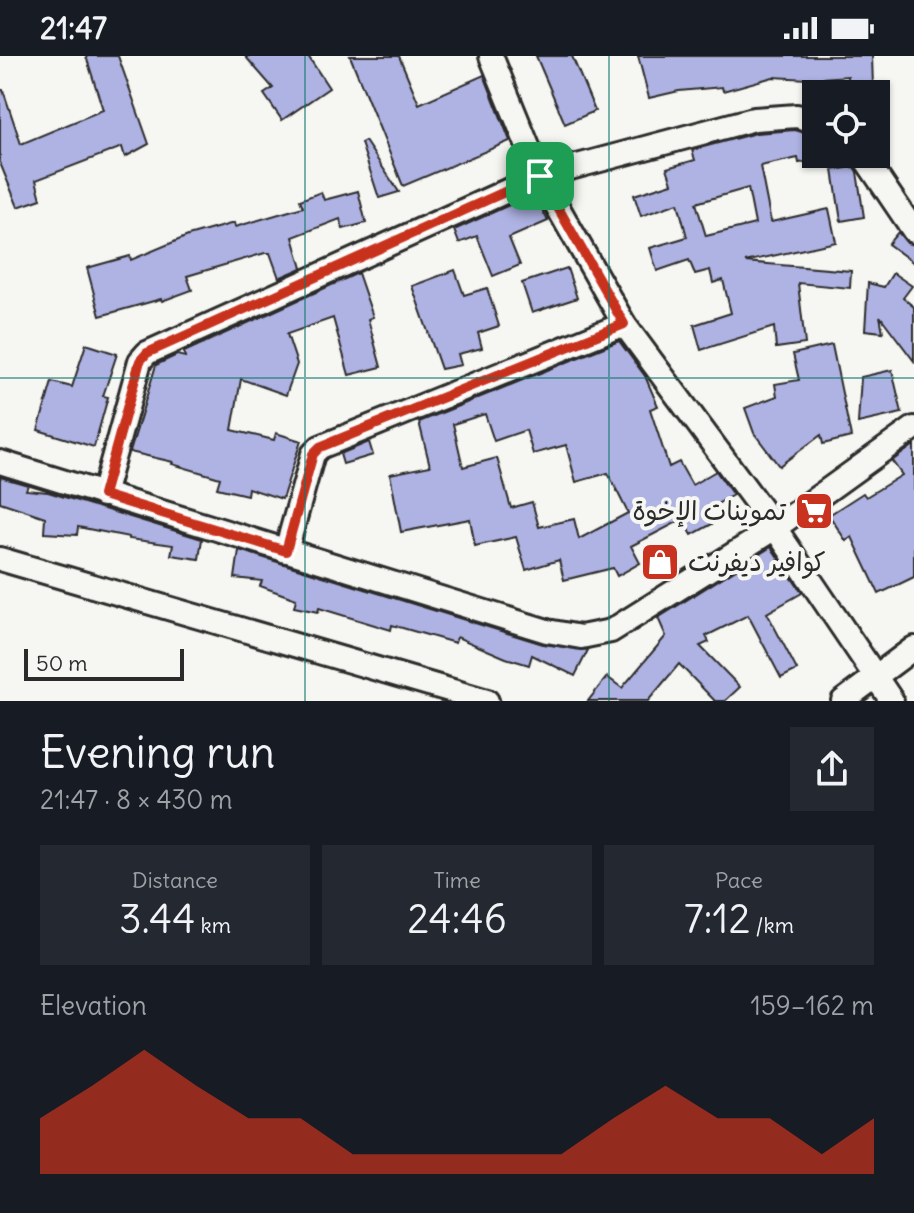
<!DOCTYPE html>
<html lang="en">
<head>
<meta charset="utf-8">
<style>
  body { margin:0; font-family:Delius,"Playpen Sans Arabic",sans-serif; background:#242831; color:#f1f3f6; height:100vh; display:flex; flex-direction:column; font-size:30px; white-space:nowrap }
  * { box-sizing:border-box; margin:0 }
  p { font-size:26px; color:#9ea1a6 }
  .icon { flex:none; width:44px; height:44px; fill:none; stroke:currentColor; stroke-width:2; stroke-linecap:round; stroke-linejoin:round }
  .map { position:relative; height:645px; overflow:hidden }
  .side { display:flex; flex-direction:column; background:#171b24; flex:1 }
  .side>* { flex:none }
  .fabs { position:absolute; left:802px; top:24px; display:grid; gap:16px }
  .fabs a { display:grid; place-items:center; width:88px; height:88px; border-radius:0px; background:#171b24; box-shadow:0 2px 6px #0004; font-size:40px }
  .scale { position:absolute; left:24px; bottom:20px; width:160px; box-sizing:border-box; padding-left:8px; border:4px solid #2b2b2b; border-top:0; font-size:22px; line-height:28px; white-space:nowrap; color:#2b2b2b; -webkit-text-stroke:6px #f6f6f2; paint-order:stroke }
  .pin { position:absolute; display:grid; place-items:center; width:68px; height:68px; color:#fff; margin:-34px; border-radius:16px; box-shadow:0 4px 12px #0006 }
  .round { display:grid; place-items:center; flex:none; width:84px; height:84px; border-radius:0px; background:#242831 }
  .overview { display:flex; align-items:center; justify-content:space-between; height:136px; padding:0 40px }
  h1 { font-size:44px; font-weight:600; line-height:60px }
  .figures { display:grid; grid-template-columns:repeat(3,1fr); gap:12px; height:136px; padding:8px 40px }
  .figures div { display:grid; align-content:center; border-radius:0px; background:#242831; text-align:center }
  .figures b { font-size:40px; font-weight:600 }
  .figures small { font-size:22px; font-weight:400 }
  .figures p { font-size:22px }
  .chart { height:224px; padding:16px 40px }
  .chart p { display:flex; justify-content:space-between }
  .chart svg { width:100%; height:144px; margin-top:8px; fill:#c8321e; opacity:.7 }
  .status { display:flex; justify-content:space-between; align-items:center; height:56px; padding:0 40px; background:#171b24; direction:ltr }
  .status svg { height:22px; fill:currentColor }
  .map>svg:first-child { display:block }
  .building { fill:#afb3e4; stroke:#2b2b2b; stroke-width:2; fill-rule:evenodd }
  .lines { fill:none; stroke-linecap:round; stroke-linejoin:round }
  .minor-casing { stroke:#2b2b2b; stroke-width:28 }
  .minor { stroke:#f6f6f2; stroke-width:22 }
  .route-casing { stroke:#fff; stroke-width:16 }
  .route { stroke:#c8321e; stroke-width:10 }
  .grid { fill:none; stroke:#0f766e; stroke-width:2; stroke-opacity:0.55 }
  .labels { text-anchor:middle; stroke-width:8; stroke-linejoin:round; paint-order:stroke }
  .poi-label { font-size:26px; fill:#2b2b2b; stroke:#f6f6f2; text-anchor:end }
</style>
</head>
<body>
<div class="status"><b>21:47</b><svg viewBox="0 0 49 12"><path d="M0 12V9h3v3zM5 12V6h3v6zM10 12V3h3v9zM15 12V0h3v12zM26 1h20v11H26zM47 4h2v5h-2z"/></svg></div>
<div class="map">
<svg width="914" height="645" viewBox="0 0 914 645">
  <rect width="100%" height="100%" fill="#f6f6f2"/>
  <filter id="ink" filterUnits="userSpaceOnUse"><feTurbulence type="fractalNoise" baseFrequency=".0125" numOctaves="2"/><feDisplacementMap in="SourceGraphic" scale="16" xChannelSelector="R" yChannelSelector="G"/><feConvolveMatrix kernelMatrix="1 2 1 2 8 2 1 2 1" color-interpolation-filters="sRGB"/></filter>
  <g filter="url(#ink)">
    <g class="building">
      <path d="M86,0h32l31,88 -24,13 -3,-10 -86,33 5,19 -23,8 -18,-44v-73h3l18,54 82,-34z"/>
      <path d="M245,0h63l21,32 -47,32 -18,-26 9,-6z"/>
      <path d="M350,0h49l20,48 65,-29 26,66 -107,45z"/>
      <path d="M536,0h36l23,55 -30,13z"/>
      <path d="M638,0h234l1,30 -24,1 -1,-11 -40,3 -35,-2 -50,14 -1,-4 -43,4 -30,7z"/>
      <path d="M795,74l20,6 3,24 -19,3 -1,-5 -38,8 11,56 58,-13 7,33 -91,20 106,9 -1,17 -52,-5 7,61 -29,4 -2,-21 -73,23 -7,-25 37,-12 -8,-33 -10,3 -3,-13 -15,4 -6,-14 -32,11 -7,-23 37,-11 -9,-34 -37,13 -7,-21 38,-12 -5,-15 28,-8 -3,-10 64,-17zM748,132l7,36 -49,12 -10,-33z"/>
      <path d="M365,85l34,51 -20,6 -18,-55z"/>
      <path d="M854,111l3,5 7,45 -23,4 -8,-51z"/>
      <path d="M358,135l8,32 -23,6 -3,-10 -47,18 9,31 -23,10 -9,-25h-5l-78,23 5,14 -30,11 -1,-2 -61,17 -13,-48 43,-12 1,4 57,-24 46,-13 1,4 68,-20 -3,-7 21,-8 3,8z"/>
      <path d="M534,138l14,27 -39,17 11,27 -27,11 -16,-40 -18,7 -5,-13z"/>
      <path d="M898,176l9,11 7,2v18l-26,-19z"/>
      <path d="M567,212l10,30 -45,15 -10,-30z"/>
      <path d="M455,214l9,25 23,-7 12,38 -21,7 4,15 -24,6 3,11 -20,4 -29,-83z"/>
      <path d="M358,217l15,44 -5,2 13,48 -32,8 -16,-57 -46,16 10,30 -11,31 -45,-16 -9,51 42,10 2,-7 25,8 -19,58 -34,-11 -1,7 -30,-7 3,-10 -48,-14 1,-2 -43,-10 26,-87 21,-10 8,2 -1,-5z"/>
      <path d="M893,217l19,13 -9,12 11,9v54l-34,-45 3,16 -18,-2 3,-47 16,4z"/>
      <path d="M619,285l26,35 13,30 -8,3 19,58 10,-5 13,23 24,-14 17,24 -28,16 7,13 -20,11 -9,-16 -52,27 9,17 -23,13 -4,-8 -49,12 -5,-20 -33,10 -10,-33 -41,9 -5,-27 -69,13 -11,-58 40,-8 -11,-44zM485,358l9,27 32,-11 7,24 33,-9 10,37 32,-9 20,40 -49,26 -5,-20 -35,8 -7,-25 -21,6 -14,-50 -34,9 -10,-43z"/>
      <path d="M86,288l31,10 -14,42 5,1 -14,50 -56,-17 14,-48 20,5z"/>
      <path d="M832,289l19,92 -28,7 -2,-9 -42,31 -25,-33 -9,-25 32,-12 -2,-12 24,-4 -6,-26z"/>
      <path d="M892,314l10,43 -44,10 3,-46z"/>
      <path d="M369,386l4,13 -30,9 -3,-10z"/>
      <path d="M914,389v132l-35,17 -27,-57 -6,4 -17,-26 34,-22 3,4 36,-22 -10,-14z"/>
      <path d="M0,421l28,8 -2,5 22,2 154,47 -3,20 -28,-4 2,-10 -44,-6v-2l-51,-10 -1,8 -33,-2 1,-16 -45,-15z"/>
      <path d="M771,491l31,46 -35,20 30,57 -16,8 -33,-63 -42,21 3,6 -9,4 40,41 -15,14h-10l-36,-37 -31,37h-60l19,-24 15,11 44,-52 -8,-18z"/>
      <path d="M239,494l304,94 45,6 -13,26 -43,-21 -3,10 -23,-7 -49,-21 -2,6 -63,-18 -1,5 -72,-22 -1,4 -24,-5 2,-8 -36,-13 2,-5 -27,-3z"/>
    </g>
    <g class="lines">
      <g class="minor-casing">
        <g id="minor">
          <path d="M491,0l49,120 84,148 151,204 117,173"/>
          <path d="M862,98l52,77"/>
          <path d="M0,406l547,169 34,6 30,-6 164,-103 139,-100"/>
          <path d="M103,439l37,-134 7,-8 393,-177 214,-57 43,-3 19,6"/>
          <path d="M286,495l27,-97 7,-7 304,-123"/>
          <path d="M0,503l487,142"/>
          <path d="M843,645l71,-53"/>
        </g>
      </g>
      <use href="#minor" class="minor"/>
    </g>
  </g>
  <g class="lines" filter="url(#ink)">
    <g class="route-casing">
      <path id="route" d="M540,120l84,148 -304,123 -7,7 -27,97 -183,-56 37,-134 7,-8z"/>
    </g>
    <use href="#route" class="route"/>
  </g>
  <path class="grid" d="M305,0v645M609,0v645M0,322h914"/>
  <defs>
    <g id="supermarket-square" transform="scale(2)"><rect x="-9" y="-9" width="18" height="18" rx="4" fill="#c8321e" stroke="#f6f6f2"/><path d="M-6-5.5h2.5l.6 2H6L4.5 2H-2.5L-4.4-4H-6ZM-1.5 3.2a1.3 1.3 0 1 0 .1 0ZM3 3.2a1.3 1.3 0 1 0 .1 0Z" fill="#fff"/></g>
    <g id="shop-square" transform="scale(2)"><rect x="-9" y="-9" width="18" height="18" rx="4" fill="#c8321e" stroke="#f6f6f2"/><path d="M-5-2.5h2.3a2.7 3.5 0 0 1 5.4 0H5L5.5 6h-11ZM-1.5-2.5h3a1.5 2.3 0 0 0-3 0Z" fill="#fff"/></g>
  </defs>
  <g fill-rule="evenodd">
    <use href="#supermarket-square" x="814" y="455"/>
    <use href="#shop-square" x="660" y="506"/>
  </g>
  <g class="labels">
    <g class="poi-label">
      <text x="786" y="464">تموينات الإخوة</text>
      <text x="688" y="515" text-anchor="start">كوافير ديفرنت</text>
    </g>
  </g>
</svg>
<div class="fabs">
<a><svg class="icon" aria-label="locate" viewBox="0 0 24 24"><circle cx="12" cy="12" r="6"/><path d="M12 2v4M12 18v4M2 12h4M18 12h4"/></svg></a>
</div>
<div class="scale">50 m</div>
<div class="pin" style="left:540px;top:120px;background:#1e9e55"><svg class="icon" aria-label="arrive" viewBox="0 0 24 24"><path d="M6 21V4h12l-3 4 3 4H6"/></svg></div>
</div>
<section class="side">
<div class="overview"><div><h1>Evening run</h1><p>21:47 · 8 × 430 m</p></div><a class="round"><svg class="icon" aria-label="share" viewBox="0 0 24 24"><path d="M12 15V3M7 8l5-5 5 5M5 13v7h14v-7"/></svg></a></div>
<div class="figures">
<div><p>Distance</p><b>3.44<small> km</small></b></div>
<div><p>Time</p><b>24:46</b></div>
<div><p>Pace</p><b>7:12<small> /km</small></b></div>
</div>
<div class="chart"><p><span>Elevation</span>159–162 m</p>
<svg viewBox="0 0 160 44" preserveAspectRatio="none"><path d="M0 44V27L10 17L20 6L30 17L40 27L50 27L60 38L70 38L80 38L90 38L100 38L110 27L120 17L130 27L140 27L150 38L160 27V44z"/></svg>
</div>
</section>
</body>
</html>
